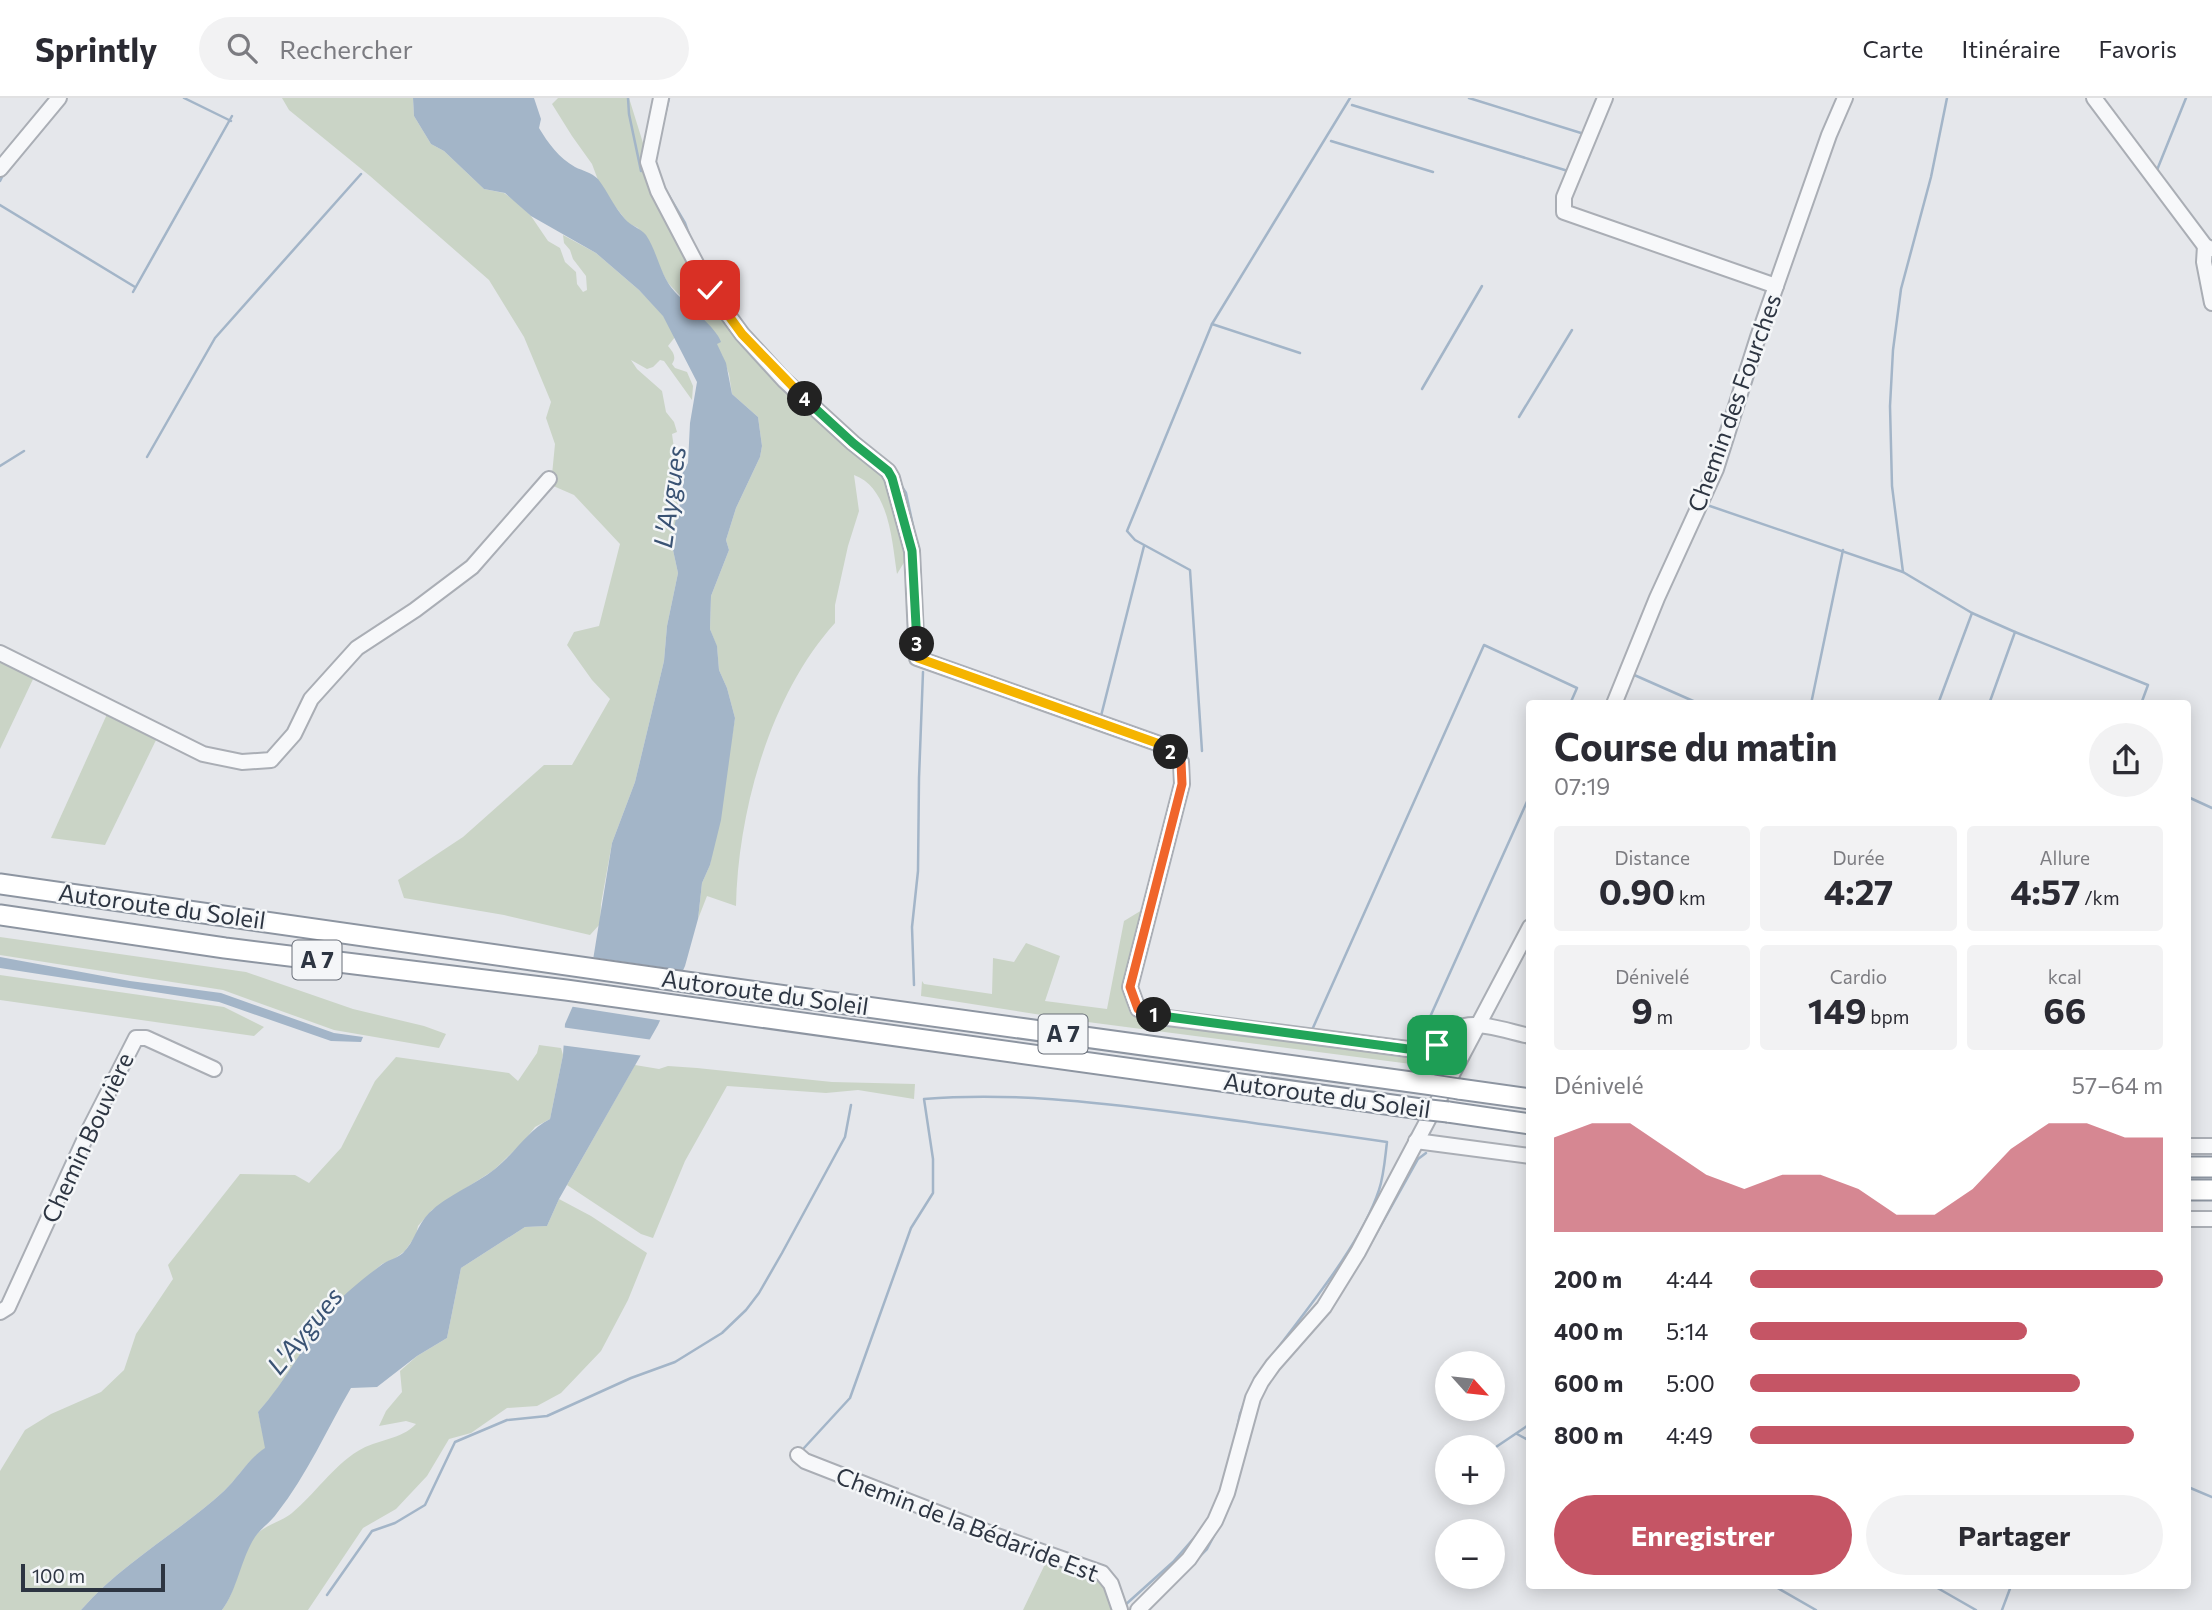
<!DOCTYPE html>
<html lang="fr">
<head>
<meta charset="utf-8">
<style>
  body { margin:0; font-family:Commissioner,sans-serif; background:#f2f2f3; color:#2b2b33; height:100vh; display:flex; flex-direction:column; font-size:26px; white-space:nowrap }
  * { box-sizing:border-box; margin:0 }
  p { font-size:23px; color:#7c7c81 }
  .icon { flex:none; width:38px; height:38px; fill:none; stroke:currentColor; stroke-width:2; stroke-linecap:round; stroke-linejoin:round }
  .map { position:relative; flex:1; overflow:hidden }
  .panel { position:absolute; left:1526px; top:602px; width:665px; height:889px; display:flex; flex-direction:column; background:#fff; border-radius:7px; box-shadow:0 4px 18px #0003 }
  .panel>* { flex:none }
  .needle { width:46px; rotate:117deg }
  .buttons { position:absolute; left:1435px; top:1253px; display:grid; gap:14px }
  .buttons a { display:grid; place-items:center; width:70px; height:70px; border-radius:50%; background:#fff; box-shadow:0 4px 18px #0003; font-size:35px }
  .scale { position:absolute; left:21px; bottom:18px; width:144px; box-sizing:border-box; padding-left:7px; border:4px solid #2d3542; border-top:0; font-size:19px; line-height:24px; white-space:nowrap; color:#2d3542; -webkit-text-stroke:5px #f4f6f8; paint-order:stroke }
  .pin { position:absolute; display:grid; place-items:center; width:60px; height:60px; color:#fff; margin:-30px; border-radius:14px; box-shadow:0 4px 10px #0006 }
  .km { position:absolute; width:35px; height:35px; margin:-18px; border-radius:50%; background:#222; color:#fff; font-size:19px; line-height:35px; text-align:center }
  .round { display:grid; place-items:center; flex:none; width:74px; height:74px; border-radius:37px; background:#f2f2f3 }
  .overview { display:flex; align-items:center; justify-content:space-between; height:119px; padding:0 28px }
  h1 { font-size:38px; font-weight:700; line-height:52px }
  .metrics { display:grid; grid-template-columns:repeat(3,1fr); gap:10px; height:119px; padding:7px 28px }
  .metrics div { display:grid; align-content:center; border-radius:7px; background:#f2f2f3; text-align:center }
  .metrics b { font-size:35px; font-weight:700 }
  .metrics small { font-size:19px; font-weight:400 }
  .metrics p { font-size:19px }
  .chart { height:196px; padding:14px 28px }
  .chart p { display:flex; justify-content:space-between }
  .chart svg { width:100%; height:126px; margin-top:7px; fill:#c55565; opacity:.7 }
  .action { display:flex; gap:14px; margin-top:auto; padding:14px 28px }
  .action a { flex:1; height:80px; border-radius:42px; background:#c55565; color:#fff; font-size:28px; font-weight:700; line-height:80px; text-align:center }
  .action a+a { background:#f2f2f3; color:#2b2b33 }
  ul { padding:0 28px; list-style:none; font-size:23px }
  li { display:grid; grid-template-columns:112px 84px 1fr; align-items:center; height:52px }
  li i { height:18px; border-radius:9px; background:#c55565 }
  header { display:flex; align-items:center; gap:42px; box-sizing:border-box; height:98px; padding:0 35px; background:#fff; border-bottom:2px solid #e1e1e2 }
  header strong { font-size:33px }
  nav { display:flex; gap:38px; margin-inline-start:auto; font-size:24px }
  .search { width:490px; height:63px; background:#f2f2f3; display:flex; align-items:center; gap:18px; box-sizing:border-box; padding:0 24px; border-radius:38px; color:#7c7c81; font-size:26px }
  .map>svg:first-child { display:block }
  .green { fill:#cad4c6 }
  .water { fill:#a3b5c8 }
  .pier { fill:#e5e7eb }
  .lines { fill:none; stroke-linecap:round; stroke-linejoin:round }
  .stream { stroke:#a3b5c8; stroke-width:2.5 }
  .minor-casing { stroke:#aaaeb5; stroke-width:18 }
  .highway-casing { stroke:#8d95a1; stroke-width:23 }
  .minor { stroke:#f7f8fa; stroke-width:14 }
  .highway { stroke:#fff; stroke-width:19 }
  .highway-bridge-casing { stroke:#8d95a1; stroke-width:23; stroke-linecap:butt }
  .highway-bridge { stroke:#fff; stroke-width:19 }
  .split-1-casing { stroke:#fff; stroke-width:14 }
  .split-2-casing { stroke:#fff; stroke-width:14 }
  .split-3-casing { stroke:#fff; stroke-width:14 }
  .split-4-casing { stroke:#fff; stroke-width:14 }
  .split-5-casing { stroke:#fff; stroke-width:14 }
  .split-1 { stroke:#22a559; stroke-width:9 }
  .split-2 { stroke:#f0652b; stroke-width:9 }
  .split-3 { stroke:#f5b400; stroke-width:9 }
  .split-4 { stroke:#22a559; stroke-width:9 }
  .split-5 { stroke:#f5b400; stroke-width:9 }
  .labels { text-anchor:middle; stroke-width:5; stroke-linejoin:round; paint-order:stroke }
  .shield { fill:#f4f6f8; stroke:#696f79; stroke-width:2 }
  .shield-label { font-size:23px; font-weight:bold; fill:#2d3542 }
  .street-label { font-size:24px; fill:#2d3542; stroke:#f4f6f8 }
  .water-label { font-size:26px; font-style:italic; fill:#3a5374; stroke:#f4f6f8 }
</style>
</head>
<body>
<header>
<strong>Sprintly</strong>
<div class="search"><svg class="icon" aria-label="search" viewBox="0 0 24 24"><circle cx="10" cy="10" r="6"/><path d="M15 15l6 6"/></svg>Rechercher</div>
<nav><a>Carte</a><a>Itinéraire</a><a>Favoris</a></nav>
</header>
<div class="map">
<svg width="2212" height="1512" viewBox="0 0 2212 1512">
  <rect width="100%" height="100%" fill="#e5e7eb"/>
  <g class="green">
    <path d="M282,0h131l1,18 17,28 13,7 40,38 20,4 11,8 16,15 17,25 12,7 5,14 11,10 1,12 6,8 4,-2 -1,-14 -13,-17 -3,-9 -6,-7 -1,-8 33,18 43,37 24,25 12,22 -7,9c5,6 9,11 4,18l3,4 12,4 6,14 -1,14 -28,-39 -4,-1 -7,7 -6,2 -16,-9 6,9 25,22 4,21 8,10 3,10 -5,2 3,21 -2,12 5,38 -5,45 5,23 -11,53 -3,35 -29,121 -23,61 -11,61 -1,20 -10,11 -86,-20 -100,-17 -6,-18 65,-43 81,-72h28l38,-66 -18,-19 -25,-35 7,-13 25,-6 21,-82 -46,-49 -23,-10 4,-41 -9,-26 5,-16 -27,-65 -35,-57 -119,-104 -81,-66z"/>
    <path d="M558,0h71l14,45 10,49 54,101 180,188 21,75 -11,18c-5,-31 -7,-86 -43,-99l5,36 -11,35 -13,59v18c-65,72 -97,188 -99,283l-29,-10 -9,23 4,-36 8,-18 25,-147 -8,-30 -8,-18 -2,-23 -7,-18 1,-33 18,-46 -3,-10 10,-32 24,-51 2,-11 -4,-29 -26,-23 -3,-20 -7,-19 -5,-7 -6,-20 -43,-45 -30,-55 -10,-5 -17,-22 -13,-21 -6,-16 -20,-28 -20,-32z"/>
    <path d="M0,559l35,18 -35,74z"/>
    <path d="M108,614l49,26 -52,107 -54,-7z"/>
    <path d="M1142,812l-18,84 6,19 21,7 265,35 21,-4 8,7 -11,9 -354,-46 -159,-25 1,-15 2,3 68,10 1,-36 21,4 12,-19 34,13 -15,45 62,8 17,-88z"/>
    <path d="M0,839l246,35 107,37 71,17 22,8 -7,14 -105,-18 -111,-40 -223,-35z"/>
    <path d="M0,877l224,32 40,20 -10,9 -254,-36z"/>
    <path d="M539,947l22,3 2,7 -13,64 -15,8 -11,14 -30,29 -62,40 -14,16 -2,9 -11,16 -11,8 -12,5 -48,42 -62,90 -14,16 8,36c-18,11 -27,29 -42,43 -46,42 -102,72 -143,119h-81v-139l25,-41 26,-16 50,-22 23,-22 12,-36 37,-55 -5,-14 72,-91 55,1 14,8 32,-35 34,-67 21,-24 113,16 9,8 19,-28z"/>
    <path d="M635,967l24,4 9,-3 29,2 135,14 83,2 -1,15 -56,-9 -32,3 -99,-7 -42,75 -32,77 -12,-4 -74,-49z"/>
    <path d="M559,1101l32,17 56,37 -19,47 -27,51 -40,42 -24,13 -30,2 -36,25 -22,6 -22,37 -31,33 -33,19 -55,82h-86c16,-21 17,-53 33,-74 9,-11 26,-14 37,-23 23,-19 40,-46 66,-62 19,-12 43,-11 58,-27l-10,-3 -27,5 7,-15 16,-19 -2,-21 17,-15 30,-18 14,-70 64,-41 22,-1z"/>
    <path d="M1047,1462l52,19 11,17 2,14h-89z"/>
  </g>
  <g class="water">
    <path d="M413,0h121l7,21 -2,9c9,15 20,30 36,39 8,4 16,5 23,12 10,13 16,28 27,40 6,7 15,9 21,16 12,18 14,41 29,57 11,12 42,36 46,50l-4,2 9,19 6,31 26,23 4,29 -2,11 -24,51 -10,32 3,10 -18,46 -1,33 7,17 2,24 8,18 8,30 -14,102 -11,45 -8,18 -4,36 -13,47 -27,59 -99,174 -12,27 -22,1 -64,41 -14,70 -30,18 -40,31 -26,1c-24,41 -44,87 -74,125 -6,9 -16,15 -22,24 -14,21 -18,54 -33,73h-141c41,-47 97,-77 143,-119 14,-13 24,-32 41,-43l-7,-36c29,-32 47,-70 74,-104 13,-15 32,-30 48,-42 7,-6 16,-7 23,-13 12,-12 14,-28 26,-40 18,-18 46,-28 66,-44 20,-16 33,-39 55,-50l13,-64 2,-31 28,-64 19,-117 23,-61 29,-121 3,-35 11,-53 -5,-23 2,-27 8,-31 -1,-18 6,-11 2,-40 7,-41 -34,-66 -24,-26 -43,-37 -65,-37 -26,-23 -21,-4 -40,-38 -13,-7 -17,-28z"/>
    <path d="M0,859l130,24 91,12 113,40 29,4 -2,5 -30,-1 -112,-39 -219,-34z"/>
  </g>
  <g class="pier">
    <path d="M590,859l97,14 -23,50 -96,-15z"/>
    <path d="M561,929l92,13 -9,16 -84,-11z"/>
  </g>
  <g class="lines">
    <g class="stream">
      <path d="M184,0l47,23"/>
      <path d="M628,0l1,16 12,57"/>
      <path d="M1469,0l112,35"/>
      <path d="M1947,0l-16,79 -30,112 -8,61 -3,56 2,80 11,86 69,41 43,19 -26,72"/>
      <path d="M1352,7l216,66"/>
      <path d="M662,29l7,-29"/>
      <path d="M1331,43l102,31"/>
      <path d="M2158,75l-1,-3 29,-72"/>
      <path d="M0,83l4,-8"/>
      <path d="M662,86l23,39 5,14"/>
      <path d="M0,107l135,82"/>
      <path d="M133,194l99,-176"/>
      <path d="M1212,226l88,29"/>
      <path d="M1422,291l60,-103"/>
      <path d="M1519,319l53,-87"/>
      <path d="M147,359l68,-119 146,-164"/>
      <path d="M0,368l24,-15"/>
      <path d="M899,384l7,11 12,56"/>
      <path d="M1707,407l196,67"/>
      <path d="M2015,534l133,53 -7,19"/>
      <path d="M1632,576l68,30"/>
      <path d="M1811,606l32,-154"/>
      <path d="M1938,606l34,-91"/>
      <path d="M1101,618l43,-170"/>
      <path d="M1202,653l-12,-181 -55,-30 -8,-9 85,-207 138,-226"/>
      <path d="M2188,699l24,11"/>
      <path d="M914,887l-2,-58 6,-56 1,-93 4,-106"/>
      <path d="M1312,932l172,-385 93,43 -7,16"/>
      <path d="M1421,939l109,-242"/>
      <path d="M1370,1147l48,-86 8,-6"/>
      <path d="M1237,1331l3,-15 11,-28"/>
      <path d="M1517,1336l13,7"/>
      <path d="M804,1350l46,-50 61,-170 22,-35v-34l-9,-60c87,-7 170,3 256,14 69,9 138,19 207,29 -2,16 -3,33 -8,48 -18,55 -73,120 -108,167"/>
      <path d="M1493,1351l37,-25"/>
      <path d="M2188,1389l24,10"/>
      <path d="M1197,1461l10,-10 10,-19"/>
      <path d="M1774,1488l42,24"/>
      <path d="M1934,1488l42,24"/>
      <path d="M327,1497l45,-64 23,-8 30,-18 30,-63 52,-22 40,-4 84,-38 44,-16 47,-29 24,-23 13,-17 23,-40 63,-116 6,-32"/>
      <path d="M1124,1508l49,-44 28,-32"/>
      <path d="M2002,1512l9,-24"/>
    </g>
    <g class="minor-casing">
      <g id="minor">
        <path d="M661,0l-13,64 10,29 52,99 32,44 42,46 69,63 35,28 4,7 20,73 5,107 251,89 13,15 1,22 -52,203 8,22 22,8 248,32c19,-6 37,-18 56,-23 20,-4 46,6 66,10"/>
        <path d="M1605,0l-41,99v15l212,74"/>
        <path d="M2094,0l111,148 7,3"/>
        <path d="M0,71l59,-71"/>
        <path d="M2205,148l-1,16 8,41"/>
        <path d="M0,555l203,101 39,8 29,-2 23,-26 17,-35 46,-51 58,-38 57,-43 77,-88"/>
        <path d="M1614,606l43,-106 59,-129 42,-132 71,-202 16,-37"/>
        <path d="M1428,945c13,4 20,11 28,23"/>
        <path d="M1416,1043l114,15"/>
        <path d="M2188,1048h24"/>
        <path d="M2188,1121h24"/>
        <path d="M0,1214l8,-5 80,-175 48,-94h10l68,31"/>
        <path d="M798,1357l7,6 192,75 105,37 9,11 9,26"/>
        <path d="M1138,1512l51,-51 26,-38 12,-28 26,-95 8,-16 12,-17 51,-58 34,-55 172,-325"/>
      </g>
    </g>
    <g class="highway-casing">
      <g id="highway">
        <path d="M0,786l693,99 740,102"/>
        <path d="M0,817l225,33 341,42 855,119"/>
        <path d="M1459,991l71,10"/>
        <path d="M1448,1014l82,12"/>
        <path d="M2188,1069h24"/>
        <path d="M2188,1092h24"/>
      </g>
    </g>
    <use href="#minor" class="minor"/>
    <use href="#highway" class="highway"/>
    <g class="highway-bridge-casing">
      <g id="highway-bridge">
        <path d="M1433,987l26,4"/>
        <path d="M1421,1011l27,3"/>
      </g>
    </g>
    <use href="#highway-bridge" class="highway-bridge"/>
  </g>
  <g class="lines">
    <g class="split-1-casing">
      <path id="split-1" d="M1154,917l254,34 20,-6 9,2"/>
    </g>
    <g class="split-2-casing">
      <path id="split-2" d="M1154,917l-16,-6 -8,-22 52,-203 -1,-22 -10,-10"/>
    </g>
    <g class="split-3-casing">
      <path id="split-3" d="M917,546l1,14 250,89 3,5"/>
    </g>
    <g class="split-4-casing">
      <path id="split-4" d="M805,301l48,44 35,28 4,7 20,73 5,93"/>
    </g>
    <g class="split-5-casing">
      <path id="split-5" d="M710,192l32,44 63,65"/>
    </g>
    <use href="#split-1" class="split-1"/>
    <use href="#split-2" class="split-2"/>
    <use href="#split-3" class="split-3"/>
    <use href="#split-4" class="split-4"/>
    <use href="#split-5" class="split-5"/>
  </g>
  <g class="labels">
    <g class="shield">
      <rect x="292.5" y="842.5" width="49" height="39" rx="5"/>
      <rect x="1038.5" y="916.5" width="49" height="39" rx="5"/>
    </g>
    <g class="shield-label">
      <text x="317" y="870">A 7</text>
      <text x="1063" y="944">A 7</text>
    </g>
    <g class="street-label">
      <text transform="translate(1735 305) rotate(-70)" y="8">Chemin des Fourches</text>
      <text transform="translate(162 809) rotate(8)" y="8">Autoroute du Soleil</text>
      <text transform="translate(765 895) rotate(8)" y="8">Autoroute du Soleil</text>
      <text transform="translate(1327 998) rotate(8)" y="8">Autoroute du Soleil</text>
      <text transform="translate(88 1040) rotate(-65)" y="8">Chemin Bouvière</text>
      <text transform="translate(967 1427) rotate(21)" y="8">Chemin de la Bédaride Est</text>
    </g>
    <g class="water-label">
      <text transform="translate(670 399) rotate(-82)" y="9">L'Aygues</text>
      <text transform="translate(305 1233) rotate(-51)" y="9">L'Aygues</text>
    </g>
  </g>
</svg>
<div class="buttons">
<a><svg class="needle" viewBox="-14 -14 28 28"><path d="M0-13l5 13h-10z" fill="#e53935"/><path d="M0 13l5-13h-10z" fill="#7c7c81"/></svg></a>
<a>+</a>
<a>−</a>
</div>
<div class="scale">100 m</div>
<div class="pin" style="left:1437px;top:947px;background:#1e9e55"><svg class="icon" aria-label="arrive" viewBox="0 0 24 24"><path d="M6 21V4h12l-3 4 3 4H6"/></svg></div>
<div class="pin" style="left:710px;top:192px;background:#d93025"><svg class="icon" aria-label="check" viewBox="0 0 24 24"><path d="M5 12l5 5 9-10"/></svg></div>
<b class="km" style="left:1154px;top:917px">1</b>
<b class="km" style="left:1171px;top:654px">2</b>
<b class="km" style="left:917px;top:546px">3</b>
<b class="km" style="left:805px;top:301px">4</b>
<section class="panel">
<div class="overview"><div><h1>Course du matin</h1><p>07:19</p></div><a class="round"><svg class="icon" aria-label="share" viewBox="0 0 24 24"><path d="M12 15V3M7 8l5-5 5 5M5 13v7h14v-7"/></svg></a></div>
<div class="metrics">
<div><p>Distance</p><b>0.90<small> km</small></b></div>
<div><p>Durée</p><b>4:27</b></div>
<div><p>Allure</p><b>4:57<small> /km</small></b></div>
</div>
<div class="metrics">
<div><p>Dénivelé</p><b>9<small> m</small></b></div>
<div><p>Cardio</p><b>149<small> bpm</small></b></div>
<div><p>kcal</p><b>66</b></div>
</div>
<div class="chart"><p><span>Dénivelé</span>57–64 m</p>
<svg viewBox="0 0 160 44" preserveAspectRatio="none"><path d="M0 44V11L10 6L20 6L30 15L40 24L50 29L60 24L70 24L80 29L90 38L100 38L110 29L120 15L130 6L140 6L150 11L160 11V44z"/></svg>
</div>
<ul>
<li><b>200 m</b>4:44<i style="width:100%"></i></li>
<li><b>400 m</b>5:14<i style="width:67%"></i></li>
<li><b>600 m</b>5:00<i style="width:80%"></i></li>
<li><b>800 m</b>4:49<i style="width:93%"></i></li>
</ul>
<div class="action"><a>Enregistrer</a><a>Partager</a></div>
</section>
</div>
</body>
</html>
